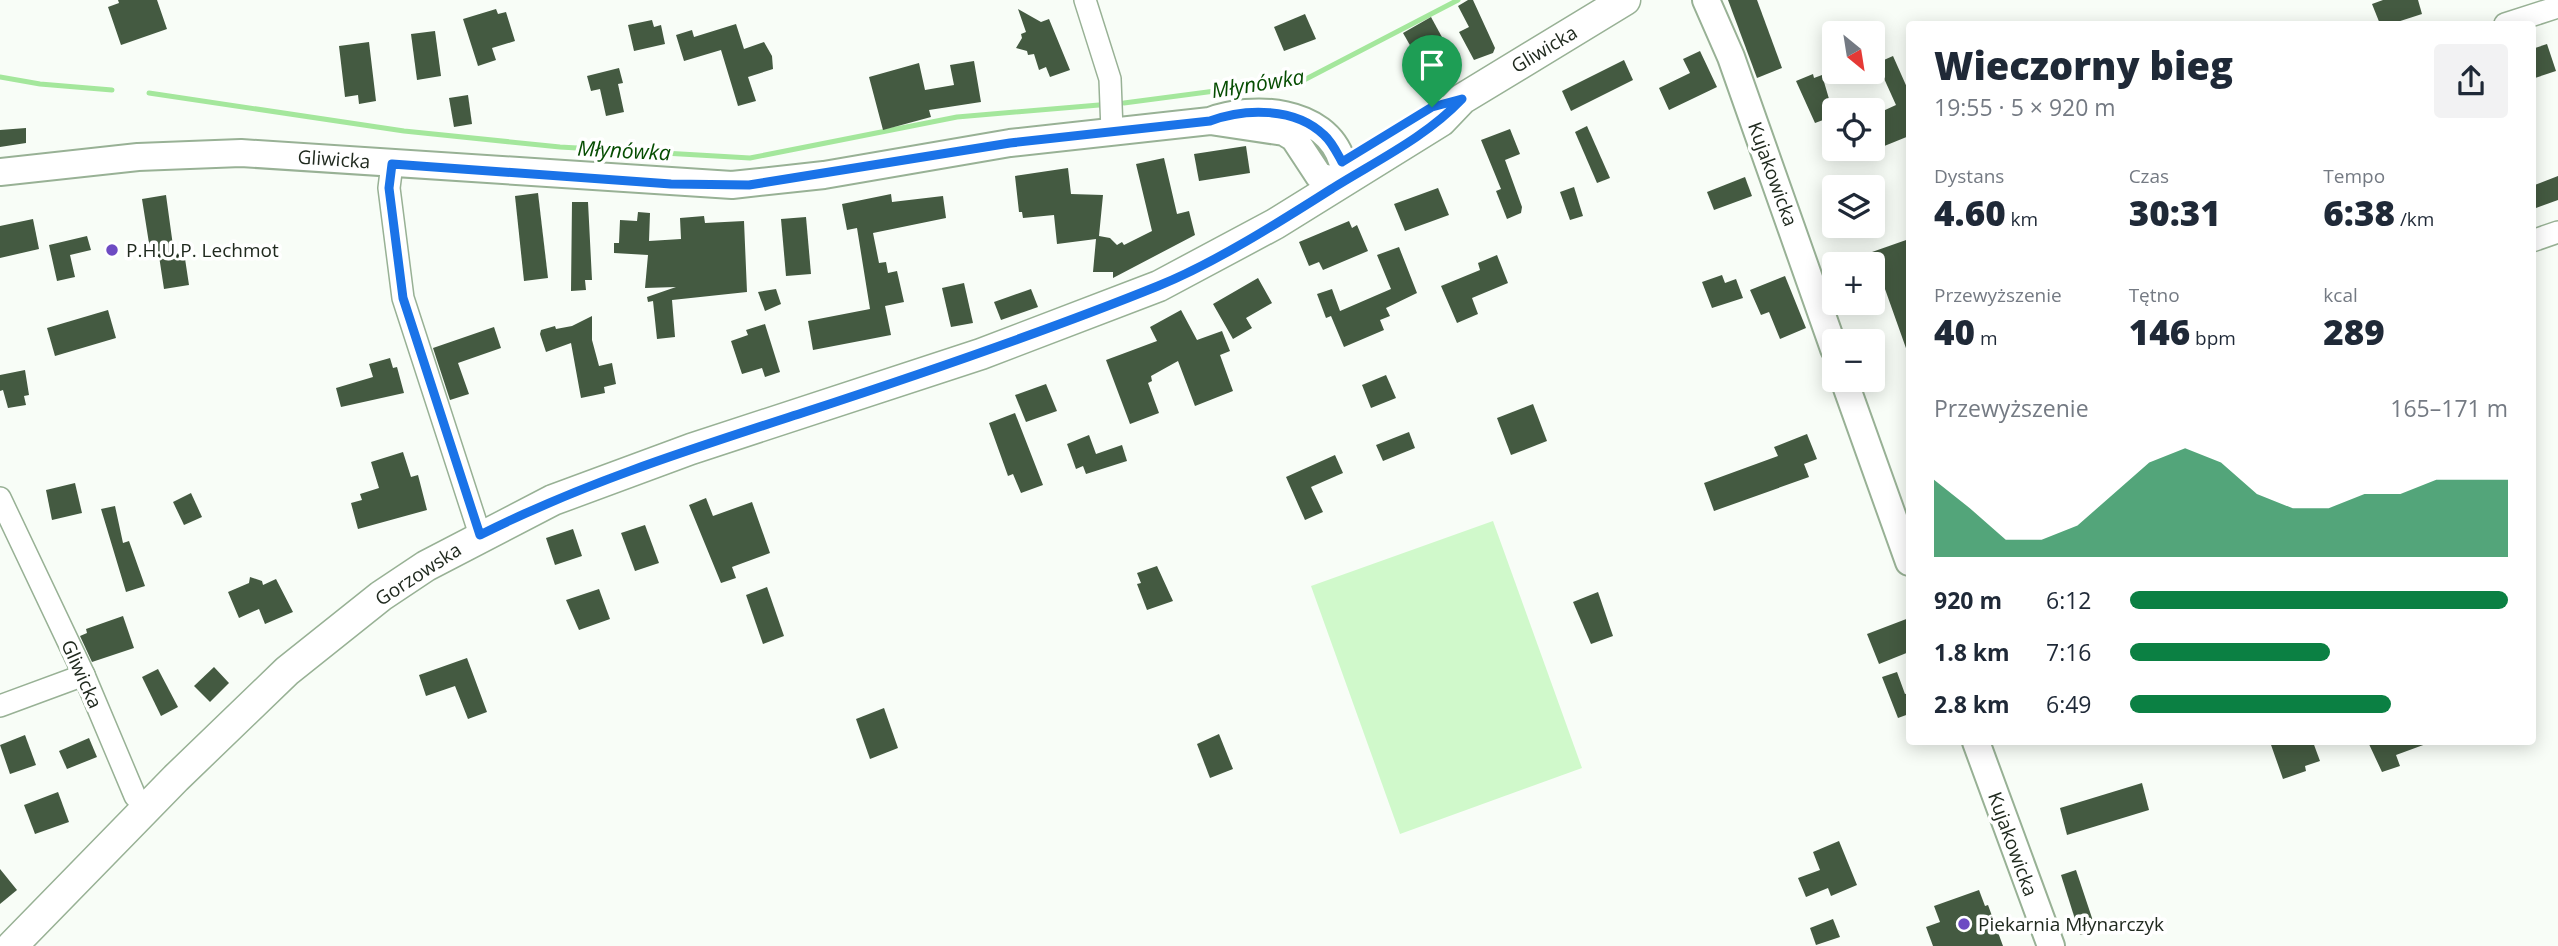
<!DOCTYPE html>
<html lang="pl">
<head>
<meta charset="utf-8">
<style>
  body { margin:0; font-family:"Open Sans",sans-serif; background:#f2f2f3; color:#1f2937; height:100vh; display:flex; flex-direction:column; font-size:26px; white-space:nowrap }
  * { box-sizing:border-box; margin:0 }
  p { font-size:23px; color:#747a83 }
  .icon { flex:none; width:38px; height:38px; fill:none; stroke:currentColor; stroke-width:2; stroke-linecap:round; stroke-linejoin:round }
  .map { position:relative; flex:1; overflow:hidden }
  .sheet { position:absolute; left:1906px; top:21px; width:630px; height:724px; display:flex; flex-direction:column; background:#fff; border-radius:7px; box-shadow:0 4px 18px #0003 }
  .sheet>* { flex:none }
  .needle { width:46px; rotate:150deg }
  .tools { position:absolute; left:1822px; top:21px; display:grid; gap:14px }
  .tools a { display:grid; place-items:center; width:63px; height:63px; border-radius:7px; background:#fff; box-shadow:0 4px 18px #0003; font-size:35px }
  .pin { position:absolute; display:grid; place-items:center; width:60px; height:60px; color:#fff; margin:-72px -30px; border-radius:50% 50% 50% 0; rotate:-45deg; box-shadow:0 0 7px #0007 }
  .pin .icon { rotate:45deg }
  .round { display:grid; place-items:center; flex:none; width:74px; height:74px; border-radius:7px; background:#f2f2f3 }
  .overview { display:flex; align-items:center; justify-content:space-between; height:119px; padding:0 28px }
  h1 { font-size:38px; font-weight:800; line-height:52px }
  .metrics { display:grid; grid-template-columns:repeat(3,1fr); gap:10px; height:119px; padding:7px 28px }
  .metrics div { display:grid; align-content:center }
  .metrics b { font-size:35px; font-weight:800 }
  .metrics small { font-size:19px; font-weight:400 }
  .metrics p { font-size:19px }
  .chart { height:196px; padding:14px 28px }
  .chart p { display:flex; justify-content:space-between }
  .chart svg { width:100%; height:126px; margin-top:7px; fill:#0b8043; opacity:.7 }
  ul { padding:0 28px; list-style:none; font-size:23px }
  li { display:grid; grid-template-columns:112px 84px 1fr; align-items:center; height:52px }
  li i { height:18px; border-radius:9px; background:#0b8043 }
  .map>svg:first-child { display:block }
  .green { fill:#d0f9cb }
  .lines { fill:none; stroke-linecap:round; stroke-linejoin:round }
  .stream { stroke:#a4e79c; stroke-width:5 }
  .building { fill:#445a41 }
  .minor-casing { stroke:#98b195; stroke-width:24 }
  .tertiary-casing { stroke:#98b195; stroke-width:30 }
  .secondary-casing { stroke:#98b195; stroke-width:33 }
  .minor { stroke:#fff; stroke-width:21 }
  .tertiary { stroke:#fff; stroke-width:26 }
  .secondary { stroke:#fff; stroke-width:30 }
  .route-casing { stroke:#fff; stroke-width:14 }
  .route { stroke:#1a73e8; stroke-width:9 }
  .poi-dot { fill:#6d4bc3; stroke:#fff; stroke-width:2.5 }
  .labels { text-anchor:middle; stroke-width:7; stroke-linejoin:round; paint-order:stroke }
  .street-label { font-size:19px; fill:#202a1f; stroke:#fff }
  .poi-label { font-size:19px; fill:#202a1f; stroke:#fff; text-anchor:start }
  .water-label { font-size:21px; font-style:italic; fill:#064d02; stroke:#fff }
</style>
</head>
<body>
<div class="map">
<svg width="2558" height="946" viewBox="0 0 2558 946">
  <rect width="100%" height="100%" fill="#f8fdf7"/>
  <path class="green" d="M1493,521l89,247 -182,66 -89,-248z"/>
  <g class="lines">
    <g class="stream">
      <path d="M0,77l40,7 72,6"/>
      <path d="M149,93l255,38 156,16 190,11 207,-41 142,-12"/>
      <path d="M1124,103l182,-24 152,-79"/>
    </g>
  </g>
  <g class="building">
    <path d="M118,0h39l10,29 -46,16 -13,-38 11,-4z"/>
    <path d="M1468,0h5l22,48 -2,5 -19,7 -15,-28 10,-5 -11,-21z"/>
    <path d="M1728,0h29l25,68 -25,10z"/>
    <path d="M2383,0h35l4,14 -31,10h-11l-8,-20z"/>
    <path d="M496,9l2,5 8,-2 9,29 -23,7 4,12 -18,6 -15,-47z"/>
    <path d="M1018,9l23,13 8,-3 21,51 -20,7 -4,-10 -7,3 -5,-16 -6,1 -1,-4 -11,-3 6,-10 -1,-4 5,-2z"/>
    <path d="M1305,14l11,25 -32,12 -10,-24z"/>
    <path d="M1431,17l12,22 -28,15 -12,-21z"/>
    <path d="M652,20l2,7 7,-2 4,19 -31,7 -6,-26z"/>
    <path d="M736,24l8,25 20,-7 8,14 1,13 -25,8 8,24 -18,5 -17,-56 -37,11 -8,-26 16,-5 2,7z"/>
    <path d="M435,31l6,45 -24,4 -6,-46z"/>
    <path d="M369,42l7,59 -17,3 -1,-9 -13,2 -6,-51z"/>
    <path d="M2547,44l9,27 -24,8v-30z"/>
    <path d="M1700,51l17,36 -48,23 -10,-22 31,-15 -7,-14z"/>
    <path d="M1893,56l16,36v44l-37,15v-35l24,-11 -19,-42z"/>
    <path d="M1624,60l9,20 -62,31 -9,-20z"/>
    <path d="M974,61l7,41 -52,8 2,7 -48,13 -14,-53 50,-14 6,27 29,-5 -4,-20z"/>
    <path d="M619,68l4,15 -5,1 6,28 -18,4 -6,-27 -9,2 -4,-15z"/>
    <path d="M1813,74l1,4 8,-3 12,41 -19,7 -19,-42z"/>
    <path d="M468,95l4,29 -18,3 -5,-29z"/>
    <path d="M1587,126l23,52 -13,5 -22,-51z"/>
    <path d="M26,128v15l-26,4v-17z"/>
    <path d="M1510,129l10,25 -15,6 17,47 -1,6 -14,6 -11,-28 5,-2 -20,-49z"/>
    <path d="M1246,146l4,27 -51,8 -5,-27z"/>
    <path d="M1164,158l13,56 12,-3 6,24 -82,43v-6h-20l3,-33 -39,5 -3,-29 -31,3 -1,-6h-3l-4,-36 53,-8 3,26 32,1 -4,41 11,2 7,7 5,-3 2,3 28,-14 -16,-67z"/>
    <path d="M2558,176v24l-22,8 -4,-22z"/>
    <path d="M1745,177l7,19 -38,14 -7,-18z"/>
    <path d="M1574,187l9,29 -13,4 -10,-28z"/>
    <path d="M1438,188l11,27 -44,16 -11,-27z"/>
    <path d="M538,193l10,85 -24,3 -9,-85z"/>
    <path d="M891,194l1,8 51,-6 3,22 -73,15 6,30 7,-1 2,11 9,-2 7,31 -19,4 6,29 -78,15 -5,-29 62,-12 -13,-81 -10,2 -5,-26z"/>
    <path d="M166,195l8,58 10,-1 5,33 -25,4 -5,-33h-8l-9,-57z"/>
    <path d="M572,202h16l4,78h-7l1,10 -15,1z"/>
    <path d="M638,212l12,1 -1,28 32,-2 -1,-21 24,-2 1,7 39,-2 3,71 -75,8 3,37 -18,2 -4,-38 -5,1 -1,-5 29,-10 -31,1 3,-33 -34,-2v-10h5l1,-23 17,1z"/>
    <path d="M806,217l5,57 -25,2 -5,-57z"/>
    <path d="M33,219l6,30 -39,9v-32z"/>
    <path d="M1349,221l3,7 5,-3 11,26 -45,19 -4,-8 -10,4 -10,-24z"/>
    <path d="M87,236l4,14 -21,5 5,22 -18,4 -8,-36z"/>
    <path d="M1909,239v112h-2l-27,-76h-8v-23z"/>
    <path d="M1399,247l18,46 -31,15 4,8 -10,4 4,10 -40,17 -13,-31 -5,2 -9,-24 15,-5 8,22 51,-22 -14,-34z"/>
    <path d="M1497,255l11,28 -36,15 6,16 -21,9 -16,-37 39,-16 -2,-7z"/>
    <path d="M1722,275l3,8 11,-4 7,19 -31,10 -10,-26z"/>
    <path d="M1785,276l21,52 -26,11 -11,-27 -8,3 -11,-25z"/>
    <path d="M1258,278l14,25 -26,15 6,10 -19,11 -20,-35z"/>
    <path d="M964,283l9,40 -22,4 -9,-39z"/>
    <path d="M776,289l5,15 -16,7 -7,-19z"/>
    <path d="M1031,289l7,18 -37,13 -7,-18z"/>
    <path d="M108,310l8,28 -61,18 -8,-28z"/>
    <path d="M1181,310l16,30 25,-9 8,20 -10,4 13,36 -38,15 -17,-45 -27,15 1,5 -4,2 11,30 -29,11 -24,-64 51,-19 -7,-14z"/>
    <path d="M592,316v24l7,26 13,-3 4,21 -12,3 1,6 -24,5 -10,-55 -25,9 -6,-18 1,-4 14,-4 1,3 16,-3z"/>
    <path d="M765,324l15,48 -15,5 -3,-9 -20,6 -11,-33 17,-6 -2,-5z"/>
    <path d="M494,327l7,21 -43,15 11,31 -19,6 -17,-52z"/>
    <path d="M390,358l3,10 4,-1 7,26 -63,14 -5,-19 37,-11 -4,-13z"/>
    <path d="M25,370l4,25 -5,1 2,9 -18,3 -5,-18 -3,1v-16z"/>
    <path d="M1386,375l10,23 -25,10 -9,-23z"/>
    <path d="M1046,384l11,27 -31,11 -11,-27z"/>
    <path d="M1533,404l14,37 -36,14 -14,-37z"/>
    <path d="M1015,413l28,72 -22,8 -8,-19 -5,2 -19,-53z"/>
    <path d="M1409,432l6,16 -32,13 -7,-16z"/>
    <path d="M1807,434l10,25 -13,5 5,13 -95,34 -10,-28 74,-27 -4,-9z"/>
    <path d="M1089,435l7,19 26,-9 5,16 -41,13 -3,-8 -7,3 -9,-25z"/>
    <path d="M403,452l8,25 7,-2 9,35 -69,19 -7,-26 11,-3 -2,-6 19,-6 -8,-26z"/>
    <path d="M1335,455l8,18 -32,14 12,25 -18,8 -19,-43z"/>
    <path d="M75,483l7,30 -30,7 -6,-30z"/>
    <path d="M191,493l11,24 -18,8 -11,-23z"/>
    <path d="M706,498l7,18 39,-14 18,51 -38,14 4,11 -15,5 -32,-78z"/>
    <path d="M115,506l8,37 6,-2 16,45 -19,6 -25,-83z"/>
    <path d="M645,525l14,38 -24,8 -14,-38z"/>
    <path d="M573,529l9,27 -27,9 -9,-27z"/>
    <path d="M1157,566l16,35 -26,9 -10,-26 4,-1 -4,-10z"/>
    <path d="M250,577l12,4 1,4 13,-6 17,33 -28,12 -6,-15 -20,9 -11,-26 21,-9z"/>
    <path d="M767,587l17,49 -21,8 -17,-49z"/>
    <path d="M599,589l11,30 -31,11 -13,-30z"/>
    <path d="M1598,592l15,44 -22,8 -18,-42z"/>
    <path d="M123,616l11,32 -42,14 -12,-26 7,-3 -1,-4z"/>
    <path d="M1909,618v34l-30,12 -12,-30z"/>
    <path d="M467,658l20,54 -19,7 -13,-33 -29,10 -7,-21z"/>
    <path d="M214,667l15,16 -19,19 -16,-16z"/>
    <path d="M158,669l20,38 -17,9 -19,-39z"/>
    <path d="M1897,672l8,22 4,-1v21l-11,4 -16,-41z"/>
    <path d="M884,708l14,40 -28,11 -14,-40z"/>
    <path d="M1219,734l14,35 -23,9 -13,-34z"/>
    <path d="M25,735l11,30 -26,9 -10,-29z"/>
    <path d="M89,738l8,19 -30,12 -8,-18z"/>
    <path d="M2270,742h43l7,19 -15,5 1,5 -23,8z"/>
    <path d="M2368,742h58v2l-30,11 4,11 -18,6z"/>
    <path d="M2142,783l7,27 -82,25 -7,-27z"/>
    <path d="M58,792l11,30 -34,12 -11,-29z"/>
    <path d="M1839,841l18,44 -26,11 -3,-8 -22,9 -8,-19 22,-8 -7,-18z"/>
    <path d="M0,869l17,21 -17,14z"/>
    <path d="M2076,870l20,60 -16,5 -19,-60z"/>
    <path d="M1979,890l6,16 3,-1 15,41h-70l-7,-19 14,-5 -6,-16z"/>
    <path d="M1833,919l7,18 -24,8 -6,-17z"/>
  </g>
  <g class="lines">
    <g class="minor-casing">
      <g id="minor">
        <path d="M1085,0l25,79 2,52"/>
        <path d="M2505,24l53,-17"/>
        <path d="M392,164l-3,24 14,110 77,237"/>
        <path d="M2532,241l26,-9"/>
        <path d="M0,498l84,177 51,121 13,13"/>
        <path d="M0,706l84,-31"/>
      </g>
    </g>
    <g class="tertiary-casing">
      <g id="tertiary">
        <path d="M1706,0l25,57 103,292"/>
        <path d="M0,172l138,-15 103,-4 491,32 92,-10 186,-32 200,-22c42,-16 115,-13 132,40 2,6 -1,16 -1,22l-22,-7 -25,-38 -10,-6 -74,-11"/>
        <path d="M1844,380l65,182"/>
        <path d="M1976,742l75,204"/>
      </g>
    </g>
    <g class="secondary-casing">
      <path id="secondary" d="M12,946l164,-168 111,-107 94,-75 45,-30 127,-66 138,-51 290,-95 178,-68 116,-62 166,-103 21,-22 163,-99"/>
    </g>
    <use href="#minor" class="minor"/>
    <use href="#tertiary" class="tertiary"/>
    <use href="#secondary" class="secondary"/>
  </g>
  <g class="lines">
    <g class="route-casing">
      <path id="route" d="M1462,99c-36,38 -84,61 -129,89 -52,33 -118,75 -175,98 -116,47 -234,87 -353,126 -111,36 -222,71 -325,123l-77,-237 -14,-110 3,-24 279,20 78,1 261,-42 200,-22c35,-13 85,-14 114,14 8,7 13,18 18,27l90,-55z"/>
    </g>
    <use href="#route" class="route"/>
  </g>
  <g class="poi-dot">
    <circle cx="112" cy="250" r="7"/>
    <circle cx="1964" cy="924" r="7"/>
  </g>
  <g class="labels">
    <g class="street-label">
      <text transform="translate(1544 49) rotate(-31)" y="7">Gliwicka</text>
      <text transform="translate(334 159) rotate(4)" y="7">Gliwicka</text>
      <text transform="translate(1773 174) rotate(70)" y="7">Kujakowicka</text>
      <text transform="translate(418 574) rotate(-33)" y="7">Gorzowska</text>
      <text transform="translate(82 674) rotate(66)" y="7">Gliwicka</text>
      <text transform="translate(2013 844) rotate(70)" y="7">Kujakowicka</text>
    </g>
    <g class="poi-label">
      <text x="126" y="257">P.H.U.P. Lechmot</text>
      <text x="1978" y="931">Piekarnia Młynarczyk</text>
    </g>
    <g class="water-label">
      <text transform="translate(1258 84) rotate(-9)" y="7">Młynówka</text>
      <text transform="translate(624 151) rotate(3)" y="7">Młynówka</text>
    </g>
  </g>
</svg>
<div class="tools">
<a><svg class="needle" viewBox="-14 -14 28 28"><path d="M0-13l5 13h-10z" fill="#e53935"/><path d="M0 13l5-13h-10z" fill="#747a83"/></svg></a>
<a><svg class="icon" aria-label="locate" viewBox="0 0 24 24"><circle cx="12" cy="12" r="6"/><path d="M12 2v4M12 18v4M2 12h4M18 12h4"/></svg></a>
<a><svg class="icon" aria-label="layers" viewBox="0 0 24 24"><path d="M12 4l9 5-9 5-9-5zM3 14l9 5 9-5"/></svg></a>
<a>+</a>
<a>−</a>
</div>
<div class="pin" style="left:1432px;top:107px;background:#1e9e55"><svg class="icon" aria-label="arrive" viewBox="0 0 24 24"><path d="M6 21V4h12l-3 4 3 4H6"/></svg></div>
<section class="sheet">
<div class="overview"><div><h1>Wieczorny bieg</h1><p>19:55 · 5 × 920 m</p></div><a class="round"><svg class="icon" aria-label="share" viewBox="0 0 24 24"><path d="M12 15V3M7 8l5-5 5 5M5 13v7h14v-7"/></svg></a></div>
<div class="metrics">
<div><p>Dystans</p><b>4.60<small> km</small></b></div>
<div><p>Czas</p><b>30:31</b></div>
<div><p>Tempo</p><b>6:38<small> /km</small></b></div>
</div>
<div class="metrics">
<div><p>Przewyższenie</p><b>40<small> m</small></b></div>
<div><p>Tętno</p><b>146<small> bpm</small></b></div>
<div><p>kcal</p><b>289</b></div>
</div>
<div class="chart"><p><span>Przewyższenie</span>165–171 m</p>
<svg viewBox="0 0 160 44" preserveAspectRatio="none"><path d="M0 44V17L10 27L20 38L30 38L40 33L50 22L60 11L70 6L80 11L90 22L100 27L110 27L120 22L130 22L140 17L150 17L160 17V44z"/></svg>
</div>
<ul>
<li><b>920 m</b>6:12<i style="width:100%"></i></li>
<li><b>1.8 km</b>7:16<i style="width:53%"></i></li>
<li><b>2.8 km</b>6:49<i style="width:69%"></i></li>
</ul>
</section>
</div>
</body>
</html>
